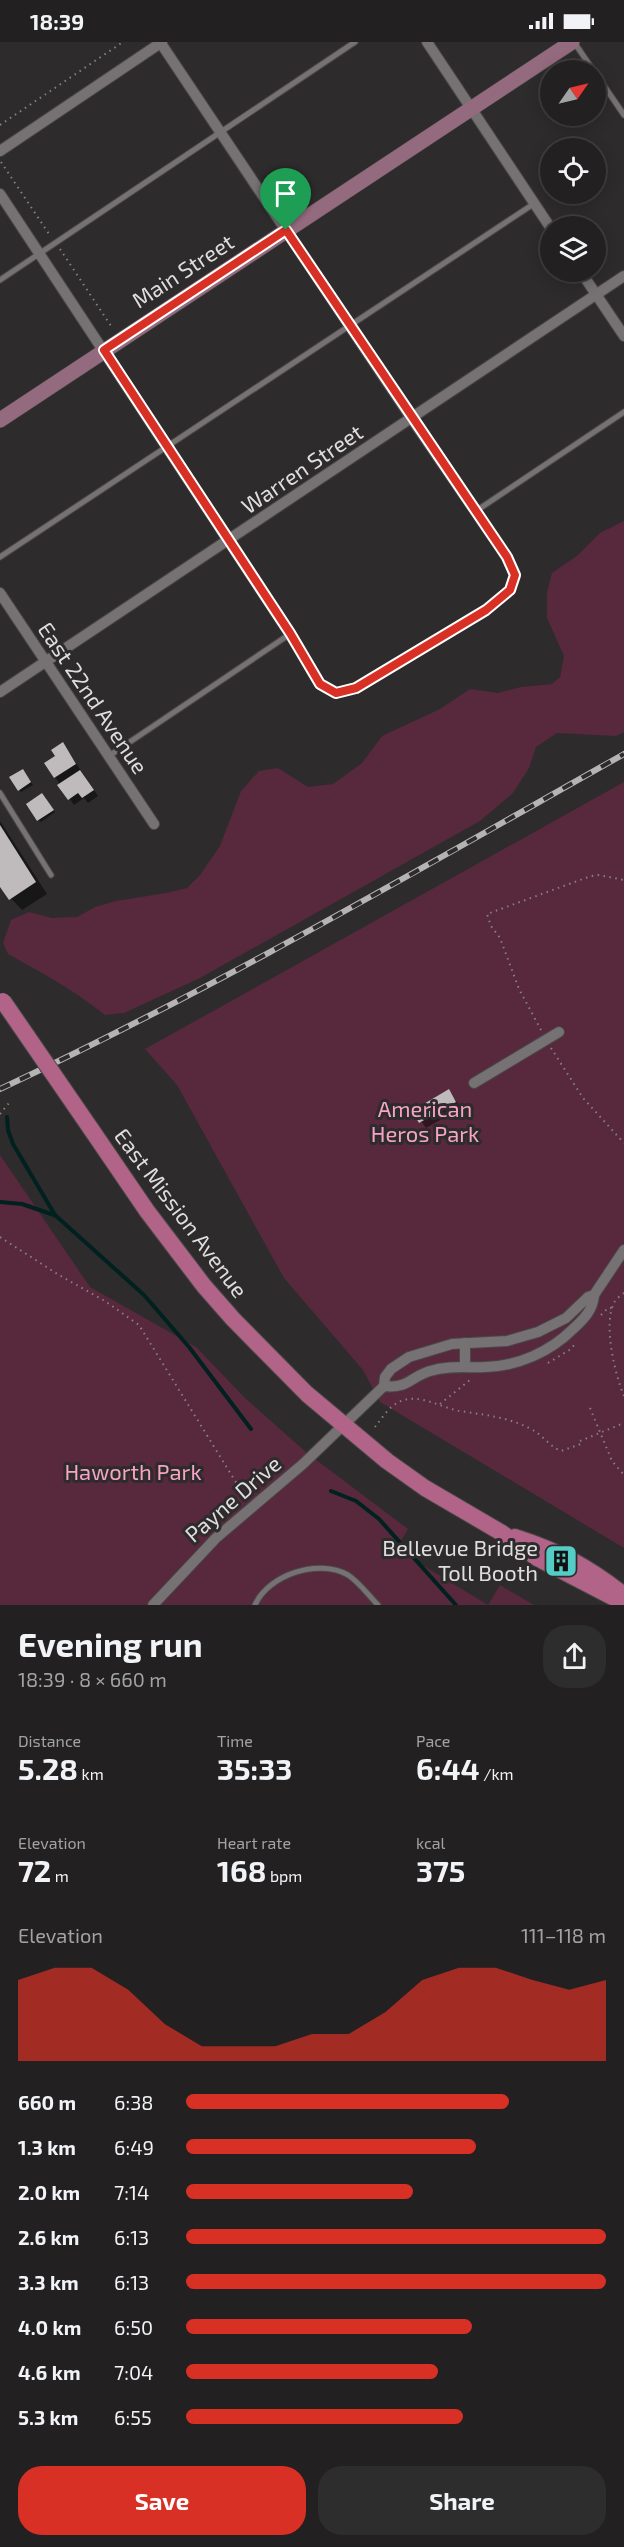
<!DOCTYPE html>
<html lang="en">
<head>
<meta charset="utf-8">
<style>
  body { margin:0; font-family:"Exo 2",sans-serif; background:#2e2d2e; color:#f1f3f6; height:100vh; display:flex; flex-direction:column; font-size:22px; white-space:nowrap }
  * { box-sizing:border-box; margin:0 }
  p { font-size:20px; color:#a2a3a5 }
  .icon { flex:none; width:33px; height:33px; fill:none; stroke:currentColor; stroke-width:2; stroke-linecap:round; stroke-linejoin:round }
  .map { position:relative; height:1563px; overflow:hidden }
  .drawer { display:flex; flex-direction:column; background:#222021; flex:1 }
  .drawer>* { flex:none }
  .needle { width:39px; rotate:56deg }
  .tools { position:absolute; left:540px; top:18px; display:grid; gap:12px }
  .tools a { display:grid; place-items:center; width:66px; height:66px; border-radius:50%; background:#222021; box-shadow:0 3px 15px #0003,0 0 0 2px #3f3e3f; font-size:30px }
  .pin { position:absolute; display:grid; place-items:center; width:51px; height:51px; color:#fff; margin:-62px -26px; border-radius:50% 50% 50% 0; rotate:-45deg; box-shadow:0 0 6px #0007 }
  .pin .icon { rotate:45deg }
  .round { display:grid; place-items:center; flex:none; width:63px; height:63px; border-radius:24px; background:#2e2d2e }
  .overview { display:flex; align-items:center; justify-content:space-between; height:102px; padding:0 18px }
  h1 { font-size:33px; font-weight:700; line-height:45px }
  .figures { display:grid; grid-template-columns:repeat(3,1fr); gap:9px; height:102px; padding:6px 18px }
  .figures div { display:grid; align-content:center }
  .figures b { font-size:30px; font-weight:700 }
  .figures small { font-size:16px; font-weight:400 }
  .figures p { font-size:16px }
  .chart { height:168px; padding:12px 18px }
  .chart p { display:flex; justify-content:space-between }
  .chart svg { width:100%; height:108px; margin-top:6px; fill:#d93025; opacity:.7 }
  .cta { display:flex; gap:12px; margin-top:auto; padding:12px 18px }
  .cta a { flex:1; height:69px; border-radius:24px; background:#d93025; color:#fff; font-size:24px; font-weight:700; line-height:69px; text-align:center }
  .cta a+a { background:#2e2d2e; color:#f1f3f6 }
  ul { padding:0 18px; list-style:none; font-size:20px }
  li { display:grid; grid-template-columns:96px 72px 1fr; align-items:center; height:45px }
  li i { height:15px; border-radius:8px; background:#d93025 }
  .status { display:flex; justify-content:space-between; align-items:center; height:42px; padding:0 30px; background:#222021; direction:ltr }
  .status svg { height:16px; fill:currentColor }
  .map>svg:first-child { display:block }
  .green { fill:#58283d }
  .shadow { fill:#0007 }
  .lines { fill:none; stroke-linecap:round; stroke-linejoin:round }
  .stream { stroke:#00211f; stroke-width:4 }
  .building { fill:#bfbabc }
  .lane-casing { stroke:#4a4849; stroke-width:7 }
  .street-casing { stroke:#4a4849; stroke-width:12 }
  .secondary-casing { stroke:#4a4849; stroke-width:16 }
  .primary-casing { stroke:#4a4849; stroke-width:18 }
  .path { stroke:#848283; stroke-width:2; stroke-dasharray:1.5 4.5; stroke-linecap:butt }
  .lane { stroke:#767173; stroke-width:5 }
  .street { stroke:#767173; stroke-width:10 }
  .secondary { stroke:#946a7e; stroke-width:15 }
  .primary { stroke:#b26488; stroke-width:16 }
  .rail-casing { stroke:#b6b3b4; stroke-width:6 }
  .rail { stroke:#2e2b2c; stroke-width:4; stroke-dasharray:11; stroke-linecap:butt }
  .primary-bridge-casing { stroke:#4a4849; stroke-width:18; stroke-linecap:butt }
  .primary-bridge { stroke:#b26488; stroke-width:16 }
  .route-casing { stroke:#fff; stroke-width:12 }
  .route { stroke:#d93025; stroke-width:8 }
  .labels { text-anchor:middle; stroke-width:6; stroke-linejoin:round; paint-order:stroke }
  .street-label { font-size:22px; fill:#dfddde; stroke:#2e2b2c }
  .park-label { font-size:22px; fill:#f6a3c4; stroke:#2e2b2c }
  .poi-label { font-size:22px; fill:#dfddde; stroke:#2e2b2c; text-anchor:end }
</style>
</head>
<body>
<div class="status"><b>18:39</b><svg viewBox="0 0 49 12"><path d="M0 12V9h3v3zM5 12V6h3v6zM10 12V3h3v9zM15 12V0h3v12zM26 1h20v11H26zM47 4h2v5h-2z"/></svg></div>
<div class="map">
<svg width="624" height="1563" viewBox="0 0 624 1563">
  <rect width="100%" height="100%" fill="#2e2b2c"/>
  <g class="green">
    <path d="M624,479v211l-8,4 -59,-3 -21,14 -7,21 -16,25 -33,28 -280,157 -76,35 -19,2c-31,-25 -63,-42 -97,-61l-5,-11 8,-23 18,-8 23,6 25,-1 18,-10 21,-6 50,-8 21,-5 13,-13 20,-29 21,-55 18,-20 19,-3 30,19 25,-3 29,-21 20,-27 58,-27 30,-20 28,4 23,-6 31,-3 8,-7 4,-21 -17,-38v-26l5,-19 26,-18 22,-22z"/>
    <path d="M624,740v766l-244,-146 -17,-32 -79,-92 -107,-193 -32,-36z"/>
    <path d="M0,1113l90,132 106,60 48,50 63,56 101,76 -12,20 92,56 12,-20 34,20h-534z"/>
  </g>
  <g class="shadow">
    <path d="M63,702l35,52 -10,7 -4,-5 -10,7 -19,-28 2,-21z"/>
    <path d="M25,731l8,12 -12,7 -2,-2z"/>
    <path d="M44,755l11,15 -14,10 -3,-2z"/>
    <path d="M0,779l47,73 -25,16 -22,-23z"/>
    <path d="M449,1049l12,17 -35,20 -12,-17z"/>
  </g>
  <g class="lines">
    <g class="stream">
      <path d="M7,1075l1,13 5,14 42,71 89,80 45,52 62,82"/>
      <path d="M0,1160l22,2 32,11"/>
      <path d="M331,1449l25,10 23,18 77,86"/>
    </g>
  </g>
  <g class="building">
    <path d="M63,700l13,22 -22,14 -10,-15 11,-7 -4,-6z"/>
    <path d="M23,727l8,13 -13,9 -9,-14z"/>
    <path d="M80,728l14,20 -12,8 -4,-5 -10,7 -11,-15z"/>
    <path d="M42,751l12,17 -17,11 -11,-17z"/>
    <path d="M0,783l36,57 -27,18 -9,-13z"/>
    <path d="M449,1047l7,13 -37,21 -7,-12z"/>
  </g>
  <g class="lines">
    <g class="lane-casing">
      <g id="lane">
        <path d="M574,0l19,28"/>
        <path d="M596,32l28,41"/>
        <path d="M0,238l355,-238"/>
        <path d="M476,469l148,-99"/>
        <path d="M0,515l535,-354"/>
        <path d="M109,714l181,-122"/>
        <path d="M0,751l51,82"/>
        <path d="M255,1563c13,-30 63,-47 93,-30 11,7 21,21 30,30"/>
      </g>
    </g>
    <g class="street-casing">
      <g id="street">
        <path d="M427,0l123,185"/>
        <path d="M0,109l162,-109"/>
        <path d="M0,152l290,440 30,50 16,9 20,-5 130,-78 24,-20 5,-15 -8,-18 -95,-138 -252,-377"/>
        <path d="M581,230l43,64"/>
        <path d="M0,551l154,231"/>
        <path d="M0,650l624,-416"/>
        <path d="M474,1041l85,-51"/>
        <path d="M465,1324v-23"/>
        <path d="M384,1344l1,-9 6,-8 18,-12 43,-13 55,-3 31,-9 28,-14 22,-21 6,-2 30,-45"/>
        <path d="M153,1563l63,-67 87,-74 81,-78c24,3 26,-9 46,-15 19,-6 37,-3 56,-4 32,-1 64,-15 87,-38 11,-10 20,-19 21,-34"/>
      </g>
    </g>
    <g class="secondary-casing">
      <path id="secondary" d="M0,378l572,-378"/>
    </g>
    <g class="primary-casing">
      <g id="primary">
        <path d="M91,1087l56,82 57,75 29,33 74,75 80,67 38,27 77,45 35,25 87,45"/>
        <path d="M515,1495c44,14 73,30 109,58"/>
      </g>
    </g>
    <g class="path">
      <path d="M0,83l123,-83"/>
      <path d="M1,120l50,75"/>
      <path d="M60,207l53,80"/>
      <path d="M541,988l-22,-41 -19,-51 -9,-12 -4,-12 104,-38 8,-1 25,5"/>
      <path d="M551,1006l32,50 41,45"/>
      <path d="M0,1072l9,-11"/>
      <path d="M0,1195l59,38 46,26 34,24 106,172"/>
      <path d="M624,1251c-3,2 -8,6 -10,10 -11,21 1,72 10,93"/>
      <path d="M601,1273l7,-7h5"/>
      <path d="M548,1321l23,-14 4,-5"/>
      <path d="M440,1362l30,-24"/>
      <path d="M590,1366l22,53 12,14"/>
      <path d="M375,1385c7,-9 15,-22 26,-26 19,-8 40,7 59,10 25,4 48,6 71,18 12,6 18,17 30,22l20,-7"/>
      <path d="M580,1399l44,-18"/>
    </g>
    <use href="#lane" class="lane"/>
    <use href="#street" class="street"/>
    <use href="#secondary" class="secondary"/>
    <use href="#primary" class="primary"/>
    <g class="rail-casing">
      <path id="rail" d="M0,1047c214,-100 418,-219 624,-335"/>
    </g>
    <use href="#rail" class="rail"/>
    <g class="primary-bridge-casing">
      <path id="primary-bridge" d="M3,959l88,128"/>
    </g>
    <use href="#primary-bridge" class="primary-bridge"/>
  </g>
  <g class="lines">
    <g class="route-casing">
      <path id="route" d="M286,188l221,327 8,18 -5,15 -24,20 -130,78 -20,5 -16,-9 -30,-51 -186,-283z"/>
    </g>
    <use href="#route" class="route"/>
  </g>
  <defs>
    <g id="building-square" transform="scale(1.725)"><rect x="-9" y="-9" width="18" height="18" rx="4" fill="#54cdc7" stroke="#2e2b2c"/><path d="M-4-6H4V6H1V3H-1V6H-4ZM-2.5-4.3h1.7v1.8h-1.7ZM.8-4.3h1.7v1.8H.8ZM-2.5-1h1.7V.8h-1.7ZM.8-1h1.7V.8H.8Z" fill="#111"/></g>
  </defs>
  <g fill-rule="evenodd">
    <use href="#building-square" x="561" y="1519"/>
  </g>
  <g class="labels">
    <g class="street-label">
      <text transform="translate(183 229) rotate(-33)" y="8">Main Street</text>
      <text transform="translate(302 427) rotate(-34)" y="8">Warren Street</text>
      <text transform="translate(93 656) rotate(56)" y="8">East 22nd Avenue</text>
      <text transform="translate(181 1171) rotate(53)" y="8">East Mission Avenue</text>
      <text transform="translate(233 1457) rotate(-41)" y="8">Payne Drive</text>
    </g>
    <g class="park-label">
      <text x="425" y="1075">American<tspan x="425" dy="25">Heros Park</tspan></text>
      <text x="133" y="1438">Haworth Park</text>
    </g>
    <g class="poi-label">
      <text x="538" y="1514">Bellevue Bridge<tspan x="538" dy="25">Toll Booth</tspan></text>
    </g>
  </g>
</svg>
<div class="tools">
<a><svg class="needle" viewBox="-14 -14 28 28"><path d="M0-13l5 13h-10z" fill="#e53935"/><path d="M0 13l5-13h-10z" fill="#a2a3a5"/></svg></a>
<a><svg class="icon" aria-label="locate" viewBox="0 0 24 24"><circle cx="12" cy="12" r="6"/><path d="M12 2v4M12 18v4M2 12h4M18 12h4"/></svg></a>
<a><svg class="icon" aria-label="layers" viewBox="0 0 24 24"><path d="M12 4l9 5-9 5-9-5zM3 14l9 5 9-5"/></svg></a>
</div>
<div class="pin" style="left:286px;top:188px;background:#1e9e55"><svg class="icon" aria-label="arrive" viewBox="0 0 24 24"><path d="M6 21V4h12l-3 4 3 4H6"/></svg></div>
</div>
<section class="drawer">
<div class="overview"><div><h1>Evening run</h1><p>18:39 · 8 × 660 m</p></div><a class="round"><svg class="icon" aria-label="share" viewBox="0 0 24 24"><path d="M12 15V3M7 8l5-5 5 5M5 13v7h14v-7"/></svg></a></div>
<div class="figures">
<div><p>Distance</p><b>5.28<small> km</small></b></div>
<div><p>Time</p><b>35:33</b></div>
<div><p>Pace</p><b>6:44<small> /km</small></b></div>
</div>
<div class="figures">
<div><p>Elevation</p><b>72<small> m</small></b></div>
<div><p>Heart rate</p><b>168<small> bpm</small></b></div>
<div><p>kcal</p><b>375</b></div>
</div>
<div class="chart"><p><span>Elevation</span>111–118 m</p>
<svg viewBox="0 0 160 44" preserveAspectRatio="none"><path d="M0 44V11L10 6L20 6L30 15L40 29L50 38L60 38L70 38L80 33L90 33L100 24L110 11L120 6L130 6L140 11L150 15L160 11V44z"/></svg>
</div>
<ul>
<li><b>660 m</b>6:38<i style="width:77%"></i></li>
<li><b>1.3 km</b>6:49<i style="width:69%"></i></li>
<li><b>2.0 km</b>7:14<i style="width:54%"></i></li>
<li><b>2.6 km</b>6:13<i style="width:100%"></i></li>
<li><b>3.3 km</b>6:13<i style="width:100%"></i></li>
<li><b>4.0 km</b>6:50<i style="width:68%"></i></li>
<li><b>4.6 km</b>7:04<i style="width:60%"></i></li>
<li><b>5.3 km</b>6:55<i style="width:66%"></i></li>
</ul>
<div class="cta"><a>Save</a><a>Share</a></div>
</section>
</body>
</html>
